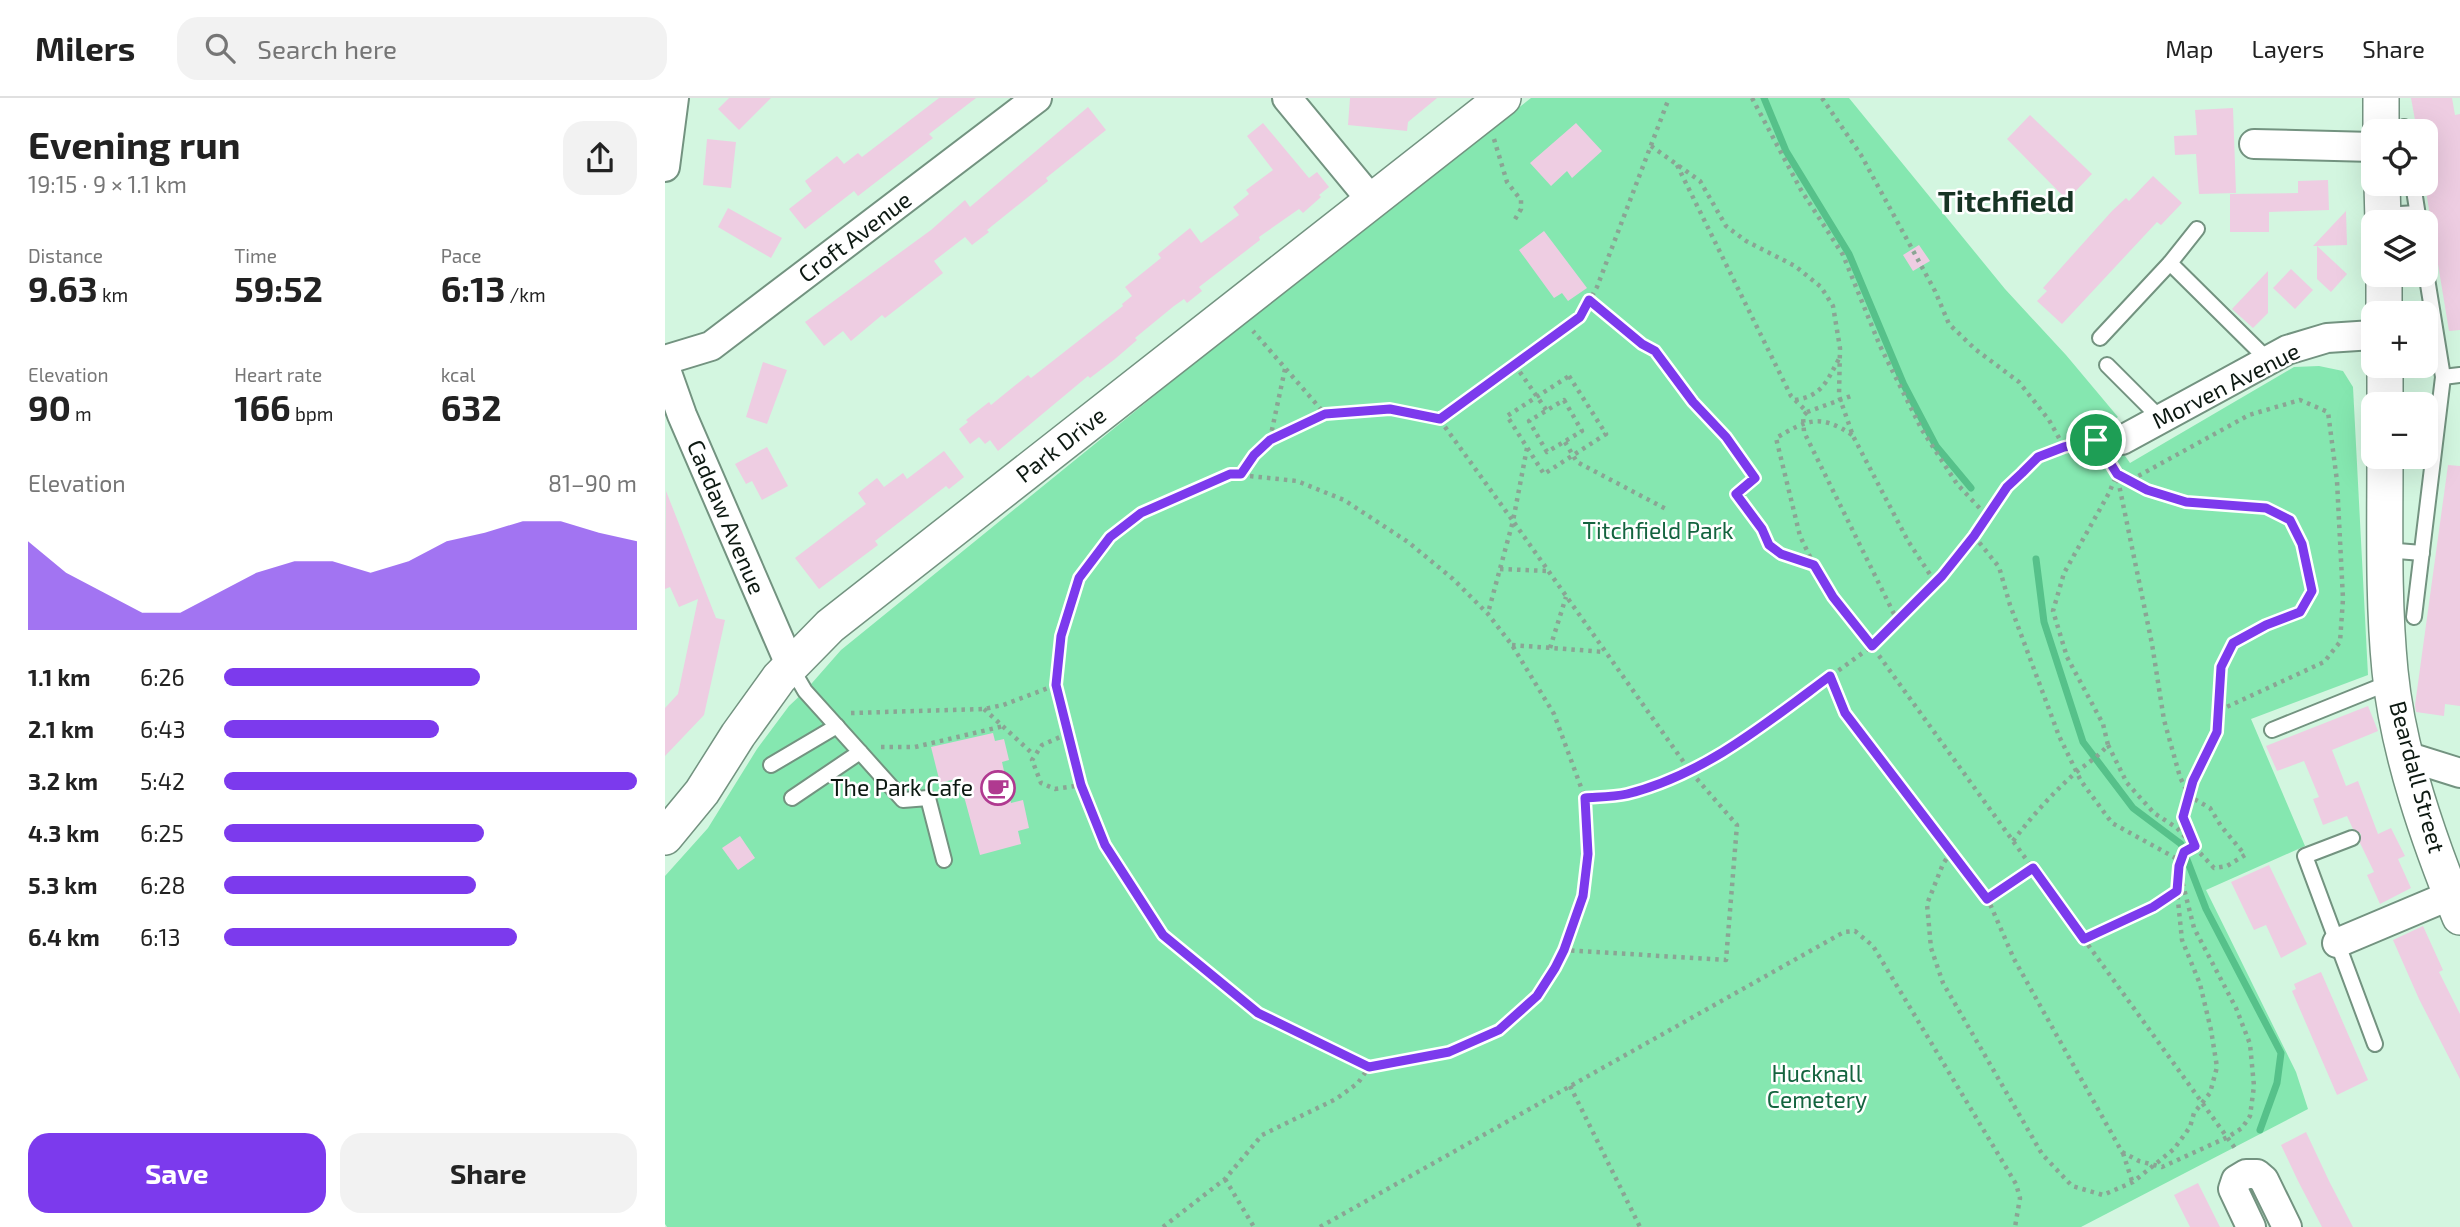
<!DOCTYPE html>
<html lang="en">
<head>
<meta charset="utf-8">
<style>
  body { margin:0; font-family:"Exo 2",sans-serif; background:#f2f2f2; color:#222; height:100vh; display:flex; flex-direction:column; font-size:26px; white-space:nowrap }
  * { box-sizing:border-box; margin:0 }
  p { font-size:23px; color:#767676 }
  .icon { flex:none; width:38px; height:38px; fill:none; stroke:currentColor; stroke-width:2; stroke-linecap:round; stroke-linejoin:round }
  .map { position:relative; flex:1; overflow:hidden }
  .sheet { display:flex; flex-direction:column; background:#fff; width:665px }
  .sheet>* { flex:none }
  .tools { position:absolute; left:1696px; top:21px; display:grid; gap:14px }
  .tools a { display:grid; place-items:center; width:77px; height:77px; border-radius:14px; background:#fff; box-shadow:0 7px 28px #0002; font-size:35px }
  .pin { position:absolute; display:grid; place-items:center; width:60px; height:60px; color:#fff; margin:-30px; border:4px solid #fff; border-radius:50%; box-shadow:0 2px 7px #0007 }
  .round { display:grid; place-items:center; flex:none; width:74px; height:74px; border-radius:21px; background:#f2f2f2 }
  .summary { display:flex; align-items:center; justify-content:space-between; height:119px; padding:0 28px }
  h1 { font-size:38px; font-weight:700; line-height:52px }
  .metrics { display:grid; grid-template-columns:repeat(3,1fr); gap:10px; height:119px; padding:7px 28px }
  .metrics div { display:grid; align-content:center }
  .metrics b { font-size:35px; font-weight:700 }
  .metrics small { font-size:19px; font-weight:400 }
  .metrics p { font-size:19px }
  .chart { height:196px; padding:14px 28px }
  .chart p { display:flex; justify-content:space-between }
  .chart svg { width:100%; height:126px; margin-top:7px; fill:#7c3aed; opacity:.7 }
  .primary-button { display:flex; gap:14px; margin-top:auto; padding:14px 28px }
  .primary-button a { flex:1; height:80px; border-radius:21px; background:#7c3aed; color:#fff; font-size:28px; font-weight:700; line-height:80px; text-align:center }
  .primary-button a+a { background:#f2f2f2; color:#222 }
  ul { padding:0 28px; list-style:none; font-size:23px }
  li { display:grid; grid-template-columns:112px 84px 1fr; align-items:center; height:52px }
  li i { height:18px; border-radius:9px; background:#7c3aed }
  header { display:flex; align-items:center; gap:42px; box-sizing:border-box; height:98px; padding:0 35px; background:#fff; border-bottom:2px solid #e0e0e0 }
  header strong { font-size:33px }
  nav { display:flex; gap:38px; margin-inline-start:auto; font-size:24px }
  .search { width:490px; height:63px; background:#f2f2f2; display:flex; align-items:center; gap:18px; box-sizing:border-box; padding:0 24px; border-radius:21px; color:#767676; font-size:26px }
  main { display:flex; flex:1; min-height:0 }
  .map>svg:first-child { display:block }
  .green { fill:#85e7b0 }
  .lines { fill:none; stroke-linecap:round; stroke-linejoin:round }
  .stream { stroke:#56c18a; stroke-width:7 }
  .building { fill:#eecde2 }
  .service-casing { stroke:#739380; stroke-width:18 }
  .minor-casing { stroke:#739380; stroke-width:32 }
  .tertiary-casing { stroke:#739380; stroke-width:38 }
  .path { stroke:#8aa594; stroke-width:4.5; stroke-dasharray:3.5 5; stroke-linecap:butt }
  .service { stroke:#fff; stroke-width:14 }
  .minor { stroke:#fff; stroke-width:28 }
  .tertiary { stroke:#fff; stroke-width:35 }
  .route-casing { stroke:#fff; stroke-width:14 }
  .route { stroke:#7c3aed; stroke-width:9 }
  .labels { text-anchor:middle; stroke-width:5; stroke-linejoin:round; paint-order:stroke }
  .street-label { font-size:23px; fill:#0d1912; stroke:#fff }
  .park-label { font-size:23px; fill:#14643f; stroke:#fff }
  .poi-label { font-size:23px; fill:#0d1912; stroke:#fff; text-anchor:end }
  .district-label { font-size:30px; font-weight:bold; fill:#173424; stroke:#fff }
</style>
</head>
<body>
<header>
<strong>Milers</strong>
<div class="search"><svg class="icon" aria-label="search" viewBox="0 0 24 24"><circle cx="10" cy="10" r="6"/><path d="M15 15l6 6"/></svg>Search here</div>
<nav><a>Map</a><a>Layers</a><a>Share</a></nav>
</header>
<main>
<section class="sheet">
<div class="summary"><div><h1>Evening run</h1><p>19:15 · 9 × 1.1 km</p></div><a class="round"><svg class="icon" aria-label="share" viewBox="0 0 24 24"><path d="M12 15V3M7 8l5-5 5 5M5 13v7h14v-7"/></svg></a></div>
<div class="metrics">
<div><p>Distance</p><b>9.63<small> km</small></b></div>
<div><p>Time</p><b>59:52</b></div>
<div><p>Pace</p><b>6:13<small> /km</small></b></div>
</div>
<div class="metrics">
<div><p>Elevation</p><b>90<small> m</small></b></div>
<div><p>Heart rate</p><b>166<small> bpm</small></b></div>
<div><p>kcal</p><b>632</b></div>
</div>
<div class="chart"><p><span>Elevation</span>81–90 m</p>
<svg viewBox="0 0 160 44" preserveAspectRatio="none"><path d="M0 44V13L10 24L20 31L30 38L40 38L50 31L60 24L70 20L80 20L90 24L100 20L110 13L120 10L130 6L140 6L150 10L160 13V44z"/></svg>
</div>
<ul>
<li><b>1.1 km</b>6:26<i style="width:62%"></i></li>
<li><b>2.1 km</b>6:43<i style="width:52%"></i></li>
<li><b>3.2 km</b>5:42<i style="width:100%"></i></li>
<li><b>4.3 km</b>6:25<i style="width:63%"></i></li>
<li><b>5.3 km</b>6:28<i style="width:61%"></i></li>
<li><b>6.4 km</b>6:13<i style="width:71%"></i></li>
</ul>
<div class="primary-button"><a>Save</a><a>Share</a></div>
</section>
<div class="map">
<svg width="1795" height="1129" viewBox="0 0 1795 1129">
  <rect width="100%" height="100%" fill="#d3f6e0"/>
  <path class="green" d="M866,0h318l156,191 61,66 52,62 -14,9 26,37 164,-96 25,-1 24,5 10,16 15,288 -117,44 54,127 -99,44 90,182 12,37 -227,118h-1414l-2,-3v-348l43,-48 49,-79 32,-43 16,-15 36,-41 404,-328z"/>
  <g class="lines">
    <g class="stream">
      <path d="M1099,0l22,53 63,103 55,131 32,61 35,42"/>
      <path d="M1371,461l8,63 39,120 50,66 48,36 25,65 75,144 -4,30 -17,47"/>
    </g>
  </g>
  <g class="building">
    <path d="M64,0h42l-32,32 -21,-21z"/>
    <path d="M274,0h37l-47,36 4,4 -75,58 -4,-5 -49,38 -16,-20 23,-18 -7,-10 32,-25 7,8 14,-11 4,4z"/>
    <path d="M685,0h87l-29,24 -1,9 -59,-6z"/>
    <path d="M1746,0h41l3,17 5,-1v216l-11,1 -24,-146v-54h-8z"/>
    <path d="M423,9l18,23 -60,48 2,3 -61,49 2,2 -17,13 -7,-8 -31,24 9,12 -58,45 -3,-3 -31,26 -8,-10 -19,15 -19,-24 126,-92 34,-30 5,7z"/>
    <path d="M1568,10l3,85 -37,1 -3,-40 -21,1 -1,-19 23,-1 -2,-25z"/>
    <path d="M1365,17l62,59 -25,26 -60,-61z"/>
    <path d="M598,25l46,55 8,-6 12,15 -10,8 2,2 -18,16 -4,-4 -40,28 1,3 -61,47 3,4 -15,12 -3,-4 -10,7 -39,32 2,2 -22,19 -25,19 -2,-2 -90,75 -8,-11 -5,4 -6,-7 -9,7 -11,-15 9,-7 -2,-2 23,-18 2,3 37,-30 3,3 92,-72 -1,-2 10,-8 -7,-9 36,-29 -3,-4 32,-26 11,15 38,-28 -6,-8 16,-13 -3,-4 27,-20 -26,-34z"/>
    <path d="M911,25l26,28 -30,27 -5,-7 -16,15 -21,-23z"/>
    <path d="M42,41l29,3 -5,46 -28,-3z"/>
    <path d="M1488,78l29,27 -21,22 -4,-3 -95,102 -25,-23 10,-10 -4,-3 69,-77 14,-13 3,3z"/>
    <path d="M1663,82l1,30 -60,2v20h-39v-38l68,-1v-12z"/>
    <path d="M63,110l54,30 -11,20 -53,-31z"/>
    <path d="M1681,113l1,34 -30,1 30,28 -16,18 -14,-13v-33h-4z"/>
    <path d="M879,133l43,57 -19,13 -6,-8 -8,5 -35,-48z"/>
    <path d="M1254,147l11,16 -17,10 -10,-16z"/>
    <path d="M1626,171l22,21 -18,19 -22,-21z"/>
    <path d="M1603,173v42l-15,15 -21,-19z"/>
    <path d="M98,264l24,8 -20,54 -21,-7z"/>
    <path d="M102,349l21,39 -26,14 -10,-19 -6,3 -11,-20z"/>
    <path d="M279,353l20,26 -15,12 -3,-3 -71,55 3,4 -59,44 -24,-31 71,-54 -8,-11 19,-15 7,9 19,-14 4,6z"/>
    <path d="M1783,367l12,1v240l-15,-2 -1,12 -28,-4 -1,-7z"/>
    <path d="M1,393l50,127 9,2 -21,95 -39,41v-48l13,-14 20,-95 -19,8 -9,-20 -5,2z"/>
    <path d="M1703,608l10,25 -46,19 14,36 12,-5 20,53 13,-6 14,28 -7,3 13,29 -31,16 -13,-29 7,-3 -14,-29 1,-9 -8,-5 -6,-13 -24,9 -10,-26 6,-2 -15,-36 -27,10 -11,-25z"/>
    <path d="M328,635l2,8 9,-2 5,21 -7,2 9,41 12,-3 6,28 -11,3 3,13 -41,11 -21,-77 -19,5 -9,-36z"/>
    <path d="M75,738l15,22 -17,12 -16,-22z"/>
    <path d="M1604,767l38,79 -26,14 -15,-33 -12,5 -23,-48z"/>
    <path d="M1758,828l20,44 -4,2 21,42v65l-41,-80 -26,-59z"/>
    <path d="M1656,874l47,108 -31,15 -45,-104 4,-2 -2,-5z"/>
    <path d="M1641,1034l24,51 23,44h-31l-24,-46 -17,-36z"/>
    <path d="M1533,1085l22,44h-30l-16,-32z"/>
  </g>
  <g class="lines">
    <g class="service-casing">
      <g id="service">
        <path d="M1739,29l1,4"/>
        <path d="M1748,86l6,38"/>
        <path d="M1718,117l34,-2"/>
        <path d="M1505,165l27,-34"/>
        <path d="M1435,240l70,-75 98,97"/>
        <path d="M1442,267l54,54"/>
        <path d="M1778,279l17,-2"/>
        <path d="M1720,452l37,3"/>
        <path d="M1749,519l29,-240 -18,-111"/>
        <path d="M126,569l14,24 55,61 -68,46"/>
        <path d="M1607,632l119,-48"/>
        <path d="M195,654l43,48 25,-2 16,62"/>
        <path d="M106,667l66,-39"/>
        <path d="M1687,740l-47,18 70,188"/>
      </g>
    </g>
    <g class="minor-casing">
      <g id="minor">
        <path d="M622,0l85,103"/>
        <path d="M1589,46l119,3"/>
        <path d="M0,69l9,-69"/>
        <path d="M0,262l46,-14 326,-248"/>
        <path d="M0,269l17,48 109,252"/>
        <path d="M1457,342l165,-90 40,-12 46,-3"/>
        <path d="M1741,658l54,17"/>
        <path d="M1672,845l114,-48"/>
        <path d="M1586,1129l-18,-38 3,-9 10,-6h11l7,6 23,47"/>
      </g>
    </g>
    <g class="tertiary-casing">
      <g id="tertiary">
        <path d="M1716,0v33"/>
        <path d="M1717,86l1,38"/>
        <path d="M1719,177v38"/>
        <path d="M1720,268v38"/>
        <path d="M1720,359c0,71 -2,143 5,214 8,82 39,170 70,246"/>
        <path d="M0,739l37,-45 36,-57 41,-57 51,-52 673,-528"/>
      </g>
    </g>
    <g class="path">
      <path d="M1087,0l49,92 42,65 37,91 42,84 35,54 30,32"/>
      <path d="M1157,0l39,57 74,136 14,33 26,25 44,33 30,38 15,27 34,-8"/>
      <path d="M829,41l13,43 14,18v9l-7,12"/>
      <path d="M986,48l49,35 26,45 20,15 49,25 26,21 12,19 7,42 -1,48 14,40 55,105 27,41"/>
      <path d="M1012,67l114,231 16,16 -4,4 1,16 93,188"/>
      <path d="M924,202l53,44 13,7 38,52 33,34 29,41 -19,16 26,35 7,16 12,9 33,11 19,32 39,49 365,505"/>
      <path d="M850,267l32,46"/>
      <path d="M904,278l37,58 -62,40 -37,-58z"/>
      <path d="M899,302l18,31 -35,21 -18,-31z"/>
      <path d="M1130,302c28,-4 32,-20 45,-43"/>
      <path d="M1142,314l44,-16"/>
      <path d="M660,316l65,-5 50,11 140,-103 17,-30 72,-189"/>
      <path d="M775,322l73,101 -25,92"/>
      <path d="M605,341l15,-70"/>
      <path d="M900,344l12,20 89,47"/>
      <path d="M862,350l-14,73 177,250 47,54 -11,135 -162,-10"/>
      <path d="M577,376l12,-19 16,-15 55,-26 -72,-83"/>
      <path d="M1466,382l118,-65 51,-15 28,12 9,69 6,118 -3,43 -16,20 -106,49"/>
      <path d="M1309,438l25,31 11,38 49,131 22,45 31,42 69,38"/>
      <path d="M1149,467l-14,-29 -24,-98c31,-18 44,-25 76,-3"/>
      <path d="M835,471l48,2"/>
      <path d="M847,547l93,7"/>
      <path d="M885,550l16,-51"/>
      <path d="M1165,578l15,38 145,190 24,55 108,193 17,9 23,6 66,-30 14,-9 8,-12 4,-30 -4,-42 -14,-36 -42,-80 -15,-59"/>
      <path d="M319,611l50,46"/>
      <path d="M186,615l133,-4 19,-4 53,-20 5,-49 18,-58 31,-41 31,-24 89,-39 67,7 47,19 64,42 45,37 35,35 24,31 42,69 31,84 3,56 -5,42 -19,54 -9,18 -18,28 -38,34 -50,22 -80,15 -111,-54 -95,-78 -58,-90 -24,-60 -25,-100"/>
      <path d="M402,636l-25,11 -10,15 9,23 14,6 26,-4"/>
      <path d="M1443,647l19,38 27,30 23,15 37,40 13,-2 18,-11 -24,-29 -11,-18 -21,-12 -9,-19 -16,-57 -12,-76 -35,-169"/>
      <path d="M216,649h34l89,-21"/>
      <path d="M920,700l41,-3 64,-24 54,-32 61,-44 67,-49 64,-64 38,-46 33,-49 31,-30 26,-10"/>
      <path d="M1348,743c19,-25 38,-46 61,-67 12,-10 24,-17 34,-29l-5,-21 -36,-67 -14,-46 11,-38 45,-80 8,-19 -6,-10"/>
      <path d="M1286,754l-8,12 -16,40 4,44 12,35 99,171 30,32 31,9 30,-13 41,-33 16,-22 4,-14 16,-20 7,-26 -6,-37 -11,-46 -18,-44 -5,-49"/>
      <path d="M1322,801l46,-31"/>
      <path d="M1419,841l69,-32 24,-16 2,-25 5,-14 11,-6 -12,-29 10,-36 24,-49 5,-65 11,-24 33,-18 34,-13 12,-21c-4,-18 -8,-60 -23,-72 -24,-20 -72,-13 -101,-17 -26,-4 -48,-17 -71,-28"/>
      <path d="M905,988l70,141"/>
      <path d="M1458,1055l9,28"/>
      <path d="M560,1081l29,48"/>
      <path d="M498,1129l62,-48 37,-44 74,-36 22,-16 11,-16"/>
      <path d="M655,1129l524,-295 11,-1 18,15 143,238 4,14 -5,29"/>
    </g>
    <use href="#service" class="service"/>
    <use href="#minor" class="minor"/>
    <use href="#tertiary" class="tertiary"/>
  </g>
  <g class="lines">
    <g class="route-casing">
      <path id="route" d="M924,202l53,44 13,7 38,51 33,35 29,41 -19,16 26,35 7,16 12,9 33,11 19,32 39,49 70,-70 32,-40 33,-49 15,-14 16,-16 26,-10 32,-7 21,34 30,16 39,12 80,6 24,12 12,24 10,47 -12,21 -34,13 -33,18 -12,24 -4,65 -24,49 -10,36 12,29 -11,6 -5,14 -2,25 -24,16 -69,32 -51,-71 -46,31 -142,-186 -15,-37c-62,46 -126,99 -203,118 -13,3 -29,3 -42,4l3,56 -5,42 -19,54 -9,18 -18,28 -38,34 -50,22 -80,15 -111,-54 -95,-78 -58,-90 -24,-60 -25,-100 5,-49 18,-58 31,-41 31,-24 89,-39h11l13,-19 16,-15 55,-26 65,-5 50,10 140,-102z"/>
    </g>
    <use href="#route" class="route"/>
  </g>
  <defs>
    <g id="cafe-ring" transform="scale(1.75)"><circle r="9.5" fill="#fff" stroke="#b03990" stroke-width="1.5"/><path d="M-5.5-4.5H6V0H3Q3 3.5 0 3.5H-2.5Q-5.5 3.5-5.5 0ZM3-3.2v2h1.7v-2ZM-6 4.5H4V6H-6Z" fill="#b03990"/></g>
  </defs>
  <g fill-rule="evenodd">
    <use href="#cafe-ring" x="333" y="690"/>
  </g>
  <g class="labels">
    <g class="street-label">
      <text transform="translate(190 139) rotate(-37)" y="8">Croft Avenue</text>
      <text transform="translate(1561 288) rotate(-27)" y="8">Morven Avenue</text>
      <text transform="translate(396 347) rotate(-38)" y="8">Park Drive</text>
      <text transform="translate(61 419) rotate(67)" y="8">Caddaw Avenue</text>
      <text transform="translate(1752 679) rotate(75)" y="8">Beardall Street</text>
    </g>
    <g class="park-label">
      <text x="993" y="441">Titchfield Park</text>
      <text x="1152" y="984">Hucknall<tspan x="1152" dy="26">Cemetery</tspan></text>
    </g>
    <g class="poi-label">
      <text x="308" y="698">The Park Cafe</text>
    </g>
    <g class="district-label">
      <text x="1341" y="114">Titchfield</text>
    </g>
  </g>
</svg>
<div class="tools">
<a><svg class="icon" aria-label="locate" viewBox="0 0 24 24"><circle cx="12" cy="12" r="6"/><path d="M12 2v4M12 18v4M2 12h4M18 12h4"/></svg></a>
<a><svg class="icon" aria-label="layers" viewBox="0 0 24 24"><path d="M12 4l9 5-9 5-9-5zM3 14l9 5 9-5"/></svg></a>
<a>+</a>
<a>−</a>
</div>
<div class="pin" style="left:1431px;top:342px;background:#1e9e55"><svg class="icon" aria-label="arrive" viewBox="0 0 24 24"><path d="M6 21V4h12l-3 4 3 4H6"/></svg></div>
</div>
</main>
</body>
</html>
